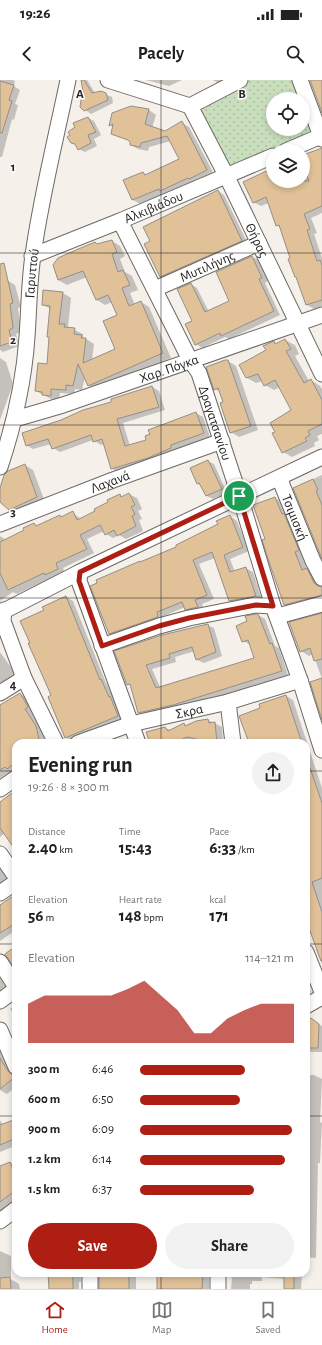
<!DOCTYPE html>
<html lang="en">
<head>
<meta charset="utf-8">
<style>
  body { margin:0; font-family:"Alegreya Sans",sans-serif; background:#f2f2f2; color:#202124; height:100vh; display:flex; flex-direction:column; font-size:15px; white-space:nowrap }
  * { box-sizing:border-box; margin:0 }
  p { font-size:13px; color:#757577 }
  .icon { flex:none; width:22px; height:22px; fill:none; stroke:currentColor; stroke-width:2; stroke-linecap:round; stroke-linejoin:round }
  .map { position:relative; flex:1; overflow:hidden }
  .drawer { position:absolute; left:12px; top:659px; width:298px; height:538px; display:flex; flex-direction:column; background:#fff; border-radius:12px; box-shadow:0 2px 6px #0003 }
  .drawer>* { flex:none }
  .controls { position:absolute; left:266px; top:12px; display:grid; gap:8px }
  .controls a { display:grid; place-items:center; width:44px; height:44px; border-radius:50%; background:#fff; box-shadow:0 2px 6px #0003; font-size:20px }
  .pin { position:absolute; display:grid; place-items:center; width:34px; height:34px; color:#fff; margin:-17px; border:2px solid #fff; border-radius:50%; box-shadow:0 1px 4px #0007 }
  .round { display:grid; place-items:center; flex:none; width:42px; height:42px; border-radius:21px; background:#f2f2f2 }
  .overview { display:flex; align-items:center; justify-content:space-between; height:68px; padding:0 16px }
  h1 { font-size:22px; font-weight:700; line-height:30px }
  .stats { display:grid; grid-template-columns:repeat(3,1fr); gap:6px; height:68px; padding:4px 16px }
  .stats div { display:grid; align-content:center }
  .stats b { font-size:17px; font-weight:700 }
  .stats small { font-size:11px; font-weight:400 }
  .stats p { font-size:11px }
  .chart { height:112px; padding:8px 16px }
  .chart p { display:flex; justify-content:space-between }
  .chart svg { width:100%; height:72px; margin-top:4px; fill:#ae1e13; opacity:.7 }
  .cta { display:flex; gap:8px; margin-top:auto; padding:8px 16px }
  .cta a { flex:1; height:46px; border-radius:24px; background:#ae1e13; color:#fff; font-size:16px; font-weight:700; line-height:46px; text-align:center }
  .cta a+a { background:#f2f2f2; color:#202124 }
  ul { padding:0 16px; list-style:none; font-size:13px }
  li { display:grid; grid-template-columns:64px 48px 1fr; align-items:center; height:30px }
  li i { height:10px; border-radius:5px; background:#ae1e13 }
  .status { display:flex; justify-content:space-between; align-items:center; height:28px; padding:0 20px; background:#fff; direction:ltr }
  .status svg { height:11px; fill:currentColor }
  header { display:flex; justify-content:space-between; align-items:center; height:52px; padding:0 16px; background:#fff; font-size:18px; font-weight:700 }
  .dock { display:flex; justify-content:space-around; align-items:center; height:56px; border-top:1px solid #e0e0e0; background:#fff; font-size:11px; color:#757577 }
  .dock a { display:grid; justify-items:center; gap:2px }
  .dock .current { color:#ae1e13 }
  .map>svg:first-child { display:block }
  .park { fill:url(#park-dots) }
  .shadow { fill:#0003 }
  .building { fill:#e1c198; stroke:#948f8a }
  .lines { fill:none; stroke-linecap:round; stroke-linejoin:round }
  .minor-casing { stroke:#6d6964; stroke-width:17 }
  .minor { stroke:#fff; stroke-width:15 }
  .route-casing { stroke:#fff; stroke-width:8 }
  .route { stroke:#ae1e13; stroke-width:5 }
  .grid { fill:none; stroke:#242321; stroke-width:1; stroke-opacity:0.55 }
  .labels { text-anchor:middle; stroke-width:3; stroke-linejoin:round; paint-order:stroke }
  .street-label { font-size:14px; fill:#242321; stroke:#fffefd }
  .grid-label { font-size:13px; text-anchor:middle; font-weight:bold; fill:#242321; stroke:#fffefd; stroke-width:3; stroke-linejoin:round; paint-order:stroke }
</style>
</head>
<body>
<div class="status"><b>19:26</b><svg viewBox="0 0 49 12"><path d="M0 12V9h3v3zM5 12V6h3v6zM10 12V3h3v9zM15 12V0h3v12zM26 1h20v11H26zM47 4h2v5h-2z"/></svg></div>
<header><svg class="icon" aria-label="back" viewBox="0 0 24 24"><path d="M15 5l-7 7 7 7"/></svg>Pacely<svg class="icon" aria-label="search" viewBox="0 0 24 24"><circle cx="10" cy="10" r="6"/><path d="M15 15l6 6"/></svg></header>
<div class="map">
<svg width="322" height="1209" viewBox="0 0 322 1209">
  <defs>
    <pattern id="park-dots" width="8" height="8" patternUnits="userSpaceOnUse"><rect width="8" height="8" fill="#c8debd"/><path d="M2 2h.1M6 6h.1" fill="none" stroke="#acbea2" stroke-width="1.8" stroke-linecap="round"/></pattern>
  </defs>
  <rect width="100%" height="100%" fill="#f5f0ea"/>
  <path class="park" d="M249,0h47l7,19h-30v30h30v-29l13,34 -86,35 -31,-63z"/>
  <g class="shadow">
    <path d="M0,0h13l2,1 -1,5 6,4 -5,14 3,1 -4,15 -2,-1 -10,38h-2z"/>
    <path d="M82,0h5l8,13 10,1 7,3 1,6 -22,11 -6,-4v-12z"/>
    <path d="M146,0h36l-13,6z"/>
    <path d="M213,0h15l-8,4z"/>
    <path d="M149,30l7,5 -4,13 13,4 17,-9 7,4 25,47 -74,30 -7,-4 -8,-20 18,-7 4,2 33,-15 -9,-19 -22,6 -1,4 -10,-2 -7,-4v-3l-19,-9 2,-6 -4,-2 3,-11z"/>
    <path d="M88,38l6,3 7,14 -7,4 3,7 -12,6 -7,-3 -6,-14z"/>
    <path d="M322,69v64l-11,5 6,15 -3,1 8,24v48l-8,3 -7,-4 -26,-77 -4,-3 -8,-22 -8,3 -8,-4 20,-32v11h30v-24z"/>
    <path d="M218,111l6,4 24,49 -81,36 -6,-4z"/>
    <path d="M112,161l8,5 5,10 -5,3 5,13 7,4 6,14 -8,3 5,12 6,-3 8,5 22,51 -74,32 -9,-5 -3,-8 -3,13 -7,-1 -1,5 -14,-1 -1,7 -8,-1 -15,-8 12,-26 3,-56 -8,-4 20,-12 8,5 -3,29 15,7v3l11,7 -2,16 24,-10 2,-34 -6,-14 -7,3 -8,-5 -10,-23 -20,8 -9,-5 40,-35z"/>
    <path d="M252,177l7,3 9,21 -3,2 15,32 -51,24 -4,-2 -23,11 -6,-4 -5,-60 6,4 12,24 21,-10 -13,-29z"/>
    <path d="M7,200l8,5 6,22 -3,1 3,24 -5,2 3,12 -16,6 -3,-2v-68z"/>
    <path d="M285,260l10,5 4,9 -4,2 14,25 2,-1 9,6 2,3v45l-5,2 2,4 -5,3 1,3 -23,11 -9,-5 9,-41 -12,-24 -6,3 -9,-5 -2,-4 -7,2 -9,-5 -6,-12 26,-15 7,-9 3,2z"/>
    <path d="M0,278l6,4 7,22 -13,36z"/>
    <path d="M228,281l8,5 22,64 -19,7 -8,-5 -10,-40 -6,-3z"/>
    <path d="M152,307l7,4 6,19 -42,13 7,23 17,-5 49,-28 7,4 7,20 -33,12 1,3 -60,20 -7,-4 -7,-24 -3,1 -8,-5 -33,12 -7,-4 -2,-4 -18,5 -7,-4 87,-43z"/>
    <path d="M208,381l6,3 13,29 -14,6 -6,-3 -5,-11 -4,-2z"/>
    <path d="M25,385l8,5 12,32 -27,12 -9,-5 -9,-9v-10z"/>
    <path d="M322,395v82l-28,-69z"/>
    <path d="M129,414l8,4 5,11 -4,2 4,8 -3,1 4,11 -17,8 -7,-4 -6,3 -7,-4 -2,-3 -17,8 7,14 -31,15 2,5 -11,6 -3,-1 -34,16 -4,-2 -13,9v-65l6,4 19,-10 9,-6 4,2 22,-10 2,2 11,-5 8,6 15,-8 24,-16 3,2z"/>
    <path d="M275,418l8,4 23,53 -4,1 5,13 7,5 8,13v14l-29,8 -8,-5 -19,-65z"/>
    <path d="M230,436l7,5 12,30 -19,8 5,13 10,-4 8,4 9,28 -25,4 -7,-4 -15,-42 -16,6 15,35 -12,5 2,7 -11,2 -7,-4 -1,-2 -21,9 1,5 -48,16 -7,-4 68,-86 41,-22z"/>
    <path d="M66,517l7,4 33,82 1,1 7,16 3,1 7,18 -52,22 -6,-4 -14,-41 -21,-53 14,-32z"/>
    <path d="M322,533v104v-38l-9,-25 -4,2 -8,-5z"/>
    <path d="M258,535l7,4 10,27 4,2 9,27 -108,34 -34,7 -7,-4 -8,-26 -3,-2 34,-48 45,-11 7,3 8,28 -18,7 -7,-3 -2,-9 -20,6 1,5 -24,7 8,18 95,-28 -4,-14 -8,-4z"/>
    <path d="M0,572l15,21 -13,10 -2,-1z"/>
    <path d="M20,614l7,4 8,13 -3,2 11,17 2,13h-29v28l-2,1 -2,-1 -12,7v-72z"/>
    <path d="M286,616l7,4 29,88v176l-6,-14 2,-1 -9,-24 -3,-1v-181h-56l11,-34z"/>
    <path d="M208,640l14,7 1,16h-18l-11,-3 -6,3h-37l14,-15 5,2 14,-6 4,2z"/>
    <path d="M123,660l6,3h-13z"/>
    <path d="M16,712v57l-11,-16 -5,4v-34z"/>
    <path d="M0,784l10,15 -10,7z"/>
    <path d="M16,815v35l-16,11v-35z"/>
    <path d="M0,884l11,24 -11,7z"/>
    <path d="M306,899l5,13 -5,4z"/>
    <path d="M16,925v12l-6,-8z"/>
    <path d="M311,940l11,6v26h-16v-29z"/>
    <path d="M0,970l9,11 7,16v10l-9,7 -7,-4z"/>
    <path d="M306,995h8l8,4 -2,43 2,1 -1,18 -1,22h-2l-2,95 -10,-1z"/>
    <path d="M0,1040l3,5 13,-5v29l-1,-3 -15,6z"/>
    <path d="M16,1081v39l-16,12v-45z"/>
    <path d="M0,1171l11,5v23l8,5 1,5h-20z"/>
    <path d="M49,1193h32v9h-2v7h-30z"/>
    <rect x="99" y="1193" width="37" height="16"/>
    <rect x="158" y="1193" width="51" height="16"/>
    <path d="M228,1193h74l-1,16h-16v-10l-23,-2v4h-10v3h-2v5h-19l1,-11 -4,-2z"/>
  </g>
  <g class="building">
    <path d="M81,0h3l8,13 9,-2 5,2 2,7 -24,11 -4,-4 1,-7 3,-3z"/>
    <path d="M310,0h12v33z"/>
    <path d="M0,1l14,4 -5,15 3,1 -10,32h-2z"/>
    <path d="M131,26l18,3 -4,15 20,7 17,-10 25,49 -18,9 -1,-1 -28,13 -1,-2 -27,11 -9,-20 20,-8 2,3 34,-16 -12,-23 -26,7 -1,4 -10,-2v-3l-2,-2 -17,-6 2,-10 -4,2 3,-13z"/>
    <path d="M88,37l8,15 -8,3 3,8 -13,7 -3,-6 -4,-1 -4,-6 3,-2 -2,-3 7,-5 -2,-4z"/>
    <path d="M322,68v58l-18,8 6,15 -3,1 10,31 3,-1 2,5v35l-16,5 -10,-28h-1l-7,-18 2,-1 -11,-33 -3,1 -10,-29 -13,6 -10,-21 30,-14v13h36l-6,-15v-11z"/>
    <path d="M218,110l24,51 -82,36 -16,-33 6,-3 -7,-14z"/>
    <path d="M112,160l5,12 -5,2 6,18 5,-2 7,15 -8,3 7,18 12,-5 22,52 -75,33 -10,-22 -5,22 -7,-1v5l-15,-1v7l-9,-1v-3l-7,-1 3,-28 9,1 2,-27h-2l3,-31 -8,-1 1,-15 20,2 -4,32h6l-1,3 11,1 -1,6 8,1 -1,3h5l-3,25 32,-14 -12,-28 14,-6 -9,-20 -12,5 -13,-29 -25,9 -5,-15 5,-7 18,-8 19,-8 2,2z"/>
    <path d="M252,176l10,22 -3,1 15,32 -53,25 -1,-3 -25,12 -10,-21 7,-3 -15,-32 14,-6 14,29 24,-11 -13,-29z"/>
    <path d="M4,183l9,40 -3,1 3,24 -4,2 3,12 -12,4v-82z"/>
    <path d="M285,259l6,10 -5,2 18,32 7,-4 11,21v24l-14,7 2,4 -5,3 2,3 -25,12 -10,-20 3,-1 -5,-9 21,-13 -16,-30 -11,6 -6,-12 -12,4 -7,-13 27,-15 -3,-4 11,-5 1,3z"/>
    <path d="M225,280h3l23,66 -21,7 -10,-30 3,-1 -5,-14 -4,2 -8,-23z"/>
    <path d="M152,306l7,21 -42,12 8,27 21,-6 -1,-4 5,-2 -2,-4 48,-18 8,21 -33,12v3l-23,10 -37,11 -9,-30 -9,3 -2,-7 -39,14 -4,-10 -22,7 -4,-13 39,-13 22,-10 28,-8v-3z"/>
    <path d="M208,380l14,29 -16,7 -7,-13 -2,1 -7,-16z"/>
    <path d="M25,384l12,33 -28,13 -9,-8v-14l4,-13 4,-4z"/>
    <path d="M313,399l5,11 -2,1 6,14v54l-29,-71z"/>
    <path d="M129,413l6,12 -4,2 4,7 -3,2 4,10 -19,10 -3,-6 -9,5 -5,-10 -20,10 7,14 -31,14 2,6 -13,6 -1,-2 -36,17 -8,-17v-31l24,-12 -1,-2 11,-5 2,3 24,-11 1,2 12,-6 4,9 18,-9 -1,-2 14,-7 -1,-2 13,-6 1,3z"/>
    <path d="M275,417l7,17 2,-1 15,37 -4,2 7,18 5,-2 7,15 4,3 4,1v8l-38,10 -17,-49 -5,-16 3,-1 -12,-34z"/>
    <path d="M230,435l13,32 -19,8 6,17 16,-5 10,29 -27,5 -17,-49 -19,8 14,35 -12,5 3,7 -13,3 -3,-8 -25,10 1,5 -49,17 -19,-48 7,-3 -1,-3 44,-19v1l36,-15v-2l42,-21 -2,-3z"/>
    <path d="M66,516l34,84 1,-1 8,18 1,-1 8,20 -53,22 -17,-41 3,-2 -23,-52h2l-10,-22 24,-11 -2,-3z"/>
    <path d="M322,533v46l-8,2 -4,-13 -10,4 -11,-30z"/>
    <path d="M256,534h2l12,30 2,-1 10,28 -109,34 -35,8 -8,-29 -3,1 -13,-34 48,-16 46,-11 8,28 -20,8 -4,-13 -23,7 1,4 -24,7 10,23 98,-30 -6,-18 -6,2 -6,-16 11,-5 -2,-5z"/>
    <path d="M322,598v42l-12,-38z"/>
    <path d="M20,613l8,14 -3,2 11,17 4,17h-24v19l-9,7 -2,-2 -5,3v-65z"/>
    <path d="M286,615l16,48h-53l-10,-27 21,-8 -1,-4z"/>
    <path d="M208,639l1,4 6,-1 2,21h-13v-2l-17,-4 -13,6h-24l-4,-11 19,-5 3,4 16,-8 1,3 11,-5z"/>
    <path d="M306,682h2l14,41v75l-10,4 10,30v49h-1l-15,-41z"/>
    <path d="M16,710v61l-16,-23v-26z"/>
    <path d="M16,814v29l-16,10v-28z"/>
    <path d="M16,866v24l-11,-16z"/>
    <path d="M311,938l8,6 -1,24h-12v-26z"/>
    <path d="M0,978l8,13 7,6 -15,12z"/>
    <path d="M16,1039v19l-16,7v-20z"/>
    <path d="M10,1082l6,15v13l-16,12v-36z"/>
    <path d="M48,1193h25v16h-24z"/>
    <rect x="99" y="1193" width="30" height="16"/>
    <path d="M157,1193h46l-1,16h-45z"/>
    <rect x="284" y="1193" width="10" height="16"/>
    <path d="M10,1197l1,12h-11v-11z"/>
  </g>
  <g class="lines">
    <g class="minor-casing">
      <g id="minor">
        <path d="M108,0l82,26"/>
        <path d="M300,0l22,59"/>
        <path id="s1" d="M190,26l36,69 96,199"/>
        <path d="M190,26l50,-26"/>
        <path d="M286,71l35,-15"/>
        <path id="s2" d="M120,141l70,139 9,13 45,137 29,96 27,74 22,70"/>
        <path id="s3" d="M32,176l88,-35 153,-65"/>
        <path id="s4" d="M155,209l104,-46"/>
        <path id="s5" d="M15,339l48,-14 259,-90"/>
        <path id="s6" d="M0,387c14,-42 24,-85 27,-130 2,-27 2,-54 6,-82 8,-58 23,-117 35,-175"/>
        <path id="s7" d="M281,398l1,7 31,76 9,17"/>
        <path id="s8" d="M0,444l113,-44 109,-39"/>
        <path d="M80,492l-1,9 59,162"/>
        <path d="M4,530l-1,11 21,57 32,65"/>
        <path d="M0,533l80,-41 242,-115"/>
        <path d="M278,536l44,-12"/>
        <path d="M102,566l57,-20 30,-8 66,-13 18,1"/>
        <path d="M0,613l24,-15"/>
        <path d="M228,622l5,41"/>
        <path id="s9" d="M78,663l53,-19 97,-22 72,-22"/>
        <path d="M0,709l16,-11"/>
        <path d="M0,774l16,23"/>
        <path d="M0,813l16,-11"/>
        <path d="M306,872l16,40"/>
        <path d="M0,882l16,25"/>
        <path d="M0,921l16,-12"/>
        <path d="M306,926l16,-9"/>
        <path d="M0,950l16,37"/>
        <path d="M0,1141l16,-12"/>
        <path d="M90,1193v16"/>
        <path d="M218,1193v16"/>
      </g>
    </g>
    <use href="#minor" class="minor"/>
  </g>
  <g class="lines">
    <g class="route-casing">
      <path id="route" d="M239,416l34,110 -17,-1 -67,13 -30,8 -57,20 -23,-65 1,-9z"/>
    </g>
    <use href="#route" class="route"/>
  </g>
  <path class="grid" d="M161,0v663M0,173h322M0,345h322M0,518h322M0,691h16M306,691h16M0,864h16M306,864h16M0,1036h16M306,1036h16M161,1193v16"/>
  <g class="labels">
    <g class="street-label">
      <text dy="5" stroke="none"><textPath href="#s3" startOffset="131">Αλκιβιάδου</textPath></text>
      <text dy="5" stroke="none"><textPath href="#s1" startOffset="150">Θήρας</textPath></text>
      <text dy="5" stroke="none"><textPath href="#s4" startOffset="57">Μυτιλήνης</textPath></text>
      <text dy="5" stroke="none"><textPath href="#s6" startOffset="197">Γαρυττού</textPath></text>
      <text dy="5" stroke="none"><textPath href="#s5" startOffset="162">Χαρ. Πόγκα</textPath></text>
      <text dy="5" stroke="none"><textPath href="#s2" startOffset="224">Δραγατσανίου</textPath></text>
      <text dy="5" stroke="none"><textPath href="#s8" startOffset="118">Λαχανά</textPath></text>
      <text dy="5" stroke="none"><textPath href="#s7" startOffset="42">Τσιμισκή</textPath></text>
      <text dy="5" stroke="none"><textPath href="#s9" startOffset="116">Σκρα</textPath></text>
    </g>
  </g>
  <g class="grid-label">
    <text x="80" y="18">A</text>
    <text x="242" y="18">B</text>
    <text x="13" y="91">1</text>
    <text x="13" y="264">2</text>
    <text x="13" y="436">3</text>
    <text x="13" y="609">4</text>
  </g>
</svg>
<div class="controls">
<a><svg class="icon" aria-label="locate" viewBox="0 0 24 24"><circle cx="12" cy="12" r="6"/><path d="M12 2v4M12 18v4M2 12h4M18 12h4"/></svg></a>
<a><svg class="icon" aria-label="layers" viewBox="0 0 24 24"><path d="M12 4l9 5-9 5-9-5zM3 14l9 5 9-5"/></svg></a>
</div>
<div class="pin" style="left:239px;top:416px;background:#1e9e55"><svg class="icon" aria-label="arrive" viewBox="0 0 24 24"><path d="M6 21V4h12l-3 4 3 4H6"/></svg></div>
<section class="drawer">
<div class="overview"><div><h1>Evening run</h1><p>19:26 · 8 × 300 m</p></div><a class="round"><svg class="icon" aria-label="share" viewBox="0 0 24 24"><path d="M12 15V3M7 8l5-5 5 5M5 13v7h14v-7"/></svg></a></div>
<div class="stats">
<div><p>Distance</p><b>2.40<small> km</small></b></div>
<div><p>Time</p><b>15:43</b></div>
<div><p>Pace</p><b>6:33<small> /km</small></b></div>
</div>
<div class="stats">
<div><p>Elevation</p><b>56<small> m</small></b></div>
<div><p>Heart rate</p><b>148<small> bpm</small></b></div>
<div><p>kcal</p><b>171</b></div>
</div>
<div class="chart"><p><span>Elevation</span>114–121 m</p>
<svg viewBox="0 0 160 44" preserveAspectRatio="none"><path d="M0 44V20L10 15L20 15L30 15L40 15L50 15L60 11L70 6L80 15L90 24L100 38L110 38L120 29L130 24L140 20L150 20L160 20V44z"/></svg>
</div>
<ul>
<li><b>300 m</b>6:46<i style="width:68%"></i></li>
<li><b>600 m</b>6:50<i style="width:65%"></i></li>
<li><b>900 m</b>6:09<i style="width:99%"></i></li>
<li><b>1.2 km</b>6:14<i style="width:94%"></i></li>
<li><b>1.5 km</b>6:37<i style="width:74%"></i></li>
</ul>
<div class="cta"><a>Save</a><a>Share</a></div>
</section>
</div>
<nav class="dock">
<a class="current"><svg class="icon" aria-label="home" viewBox="0 0 24 24"><path d="M3 11l9-7 9 7M6 9v11h12V9"/></svg>Home</a>
<a><svg class="icon" aria-label="map" viewBox="0 0 24 24"><path d="M3 6l6-2 6 2 6-2v14l-6 2-6-2-6 2zM9 4v14M15 6v14"/></svg>Map</a>
<a><svg class="icon" aria-label="saved" viewBox="0 0 24 24"><path d="M7 4h10v16l-5-4-5 4z"/></svg>Saved</a>
</nav>
</body>
</html>
